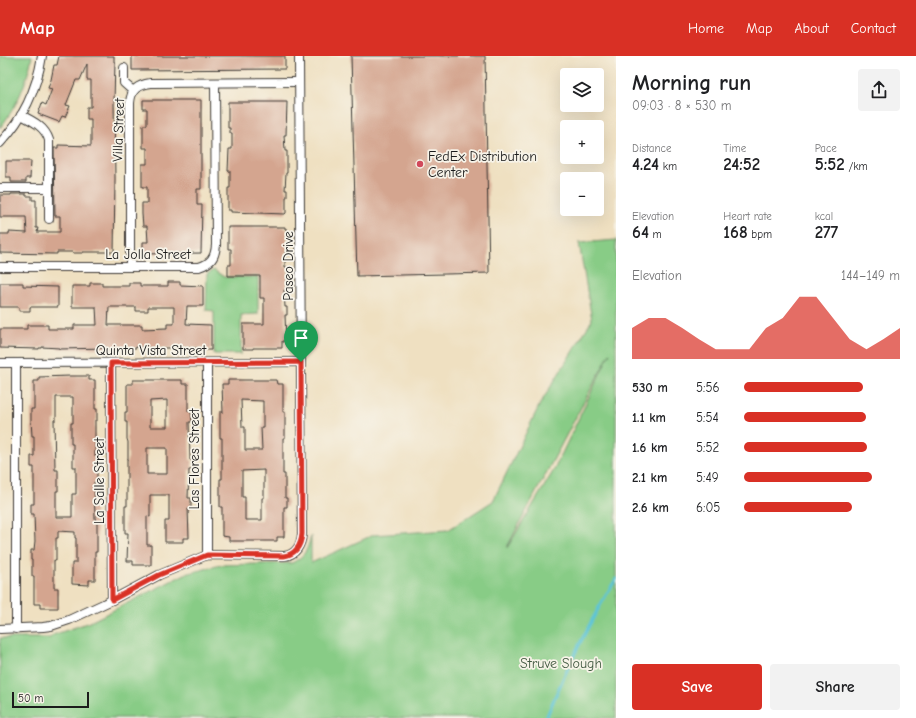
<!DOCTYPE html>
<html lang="en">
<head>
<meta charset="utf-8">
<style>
  body { margin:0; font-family:"Comic Neue",sans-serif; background:#f2f2f2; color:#202124; height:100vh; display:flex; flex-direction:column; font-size:15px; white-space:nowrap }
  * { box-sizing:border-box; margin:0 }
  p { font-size:13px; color:#757577 }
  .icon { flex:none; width:22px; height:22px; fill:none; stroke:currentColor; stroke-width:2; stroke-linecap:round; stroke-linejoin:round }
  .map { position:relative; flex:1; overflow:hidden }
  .side { display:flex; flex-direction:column; background:#fff; width:300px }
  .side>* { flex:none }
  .fabs { position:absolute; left:560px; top:12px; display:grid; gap:8px }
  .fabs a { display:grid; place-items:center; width:44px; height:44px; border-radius:4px; background:#fff; box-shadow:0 4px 16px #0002; font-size:20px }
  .scale { position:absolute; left:12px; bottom:10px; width:77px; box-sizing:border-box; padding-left:4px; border:2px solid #1c1c1c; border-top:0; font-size:11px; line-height:14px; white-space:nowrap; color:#1c1c1c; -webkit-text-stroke:3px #f7f3e8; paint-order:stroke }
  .pin { position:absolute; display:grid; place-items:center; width:34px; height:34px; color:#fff; margin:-41px -17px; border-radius:50% 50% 50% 0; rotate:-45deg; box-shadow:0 0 4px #0007 }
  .pin .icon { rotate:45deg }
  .round { display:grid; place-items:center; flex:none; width:42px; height:42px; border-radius:4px; background:#f2f2f2 }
  .overview { display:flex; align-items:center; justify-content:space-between; height:68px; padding:0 16px }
  h1 { font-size:22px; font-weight:700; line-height:30px }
  .stats { display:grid; grid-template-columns:repeat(3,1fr); gap:6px; height:68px; padding:4px 16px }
  .stats div { display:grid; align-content:center }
  .stats b { font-size:17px; font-weight:700 }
  .stats small { font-size:11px; font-weight:400 }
  .stats p { font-size:11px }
  .chart { height:112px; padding:8px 16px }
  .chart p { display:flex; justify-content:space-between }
  .chart svg { width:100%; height:72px; margin-top:4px; fill:#d93025; opacity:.7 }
  .primary-button { display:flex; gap:8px; margin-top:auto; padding:8px 16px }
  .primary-button a { flex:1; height:46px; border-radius:4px; background:#d93025; color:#fff; font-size:16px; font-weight:700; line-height:46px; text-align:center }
  .primary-button a+a { background:#f2f2f2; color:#202124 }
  ul { padding:0 16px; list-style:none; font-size:13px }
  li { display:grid; grid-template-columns:64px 48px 1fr; align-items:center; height:30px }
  li i { height:10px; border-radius:5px; background:#d93025 }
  header { display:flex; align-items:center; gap:24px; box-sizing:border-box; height:56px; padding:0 20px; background:#d93025; color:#fff }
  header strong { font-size:19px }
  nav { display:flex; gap:22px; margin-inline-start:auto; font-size:14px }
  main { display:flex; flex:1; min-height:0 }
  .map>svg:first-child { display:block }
  .green { fill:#88cc86; stroke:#527451; fill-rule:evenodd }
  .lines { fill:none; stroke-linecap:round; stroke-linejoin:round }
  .stream { stroke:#5bc4d8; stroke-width:3 }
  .building { fill:#d4a58f; fill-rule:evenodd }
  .street-casing { stroke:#3c3935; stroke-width:10 }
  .street { stroke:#fff; stroke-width:8 }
  .route-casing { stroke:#fff; stroke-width:8 }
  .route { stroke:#d93025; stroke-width:5 }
  .poi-dot { fill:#d1495b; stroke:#f7f3e8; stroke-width:1.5 }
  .labels { text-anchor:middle; stroke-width:3.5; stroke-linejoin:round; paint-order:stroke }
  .street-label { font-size:14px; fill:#1c1c1c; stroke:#f7f3e8 }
  .poi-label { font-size:14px; fill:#1c1c1c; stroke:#f7f3e8; text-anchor:start }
  .park-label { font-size:14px; fill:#425a41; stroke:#f7f3e8 }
</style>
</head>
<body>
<header>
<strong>Map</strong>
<nav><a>Home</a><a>Map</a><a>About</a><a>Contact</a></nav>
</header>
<main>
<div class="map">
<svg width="616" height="662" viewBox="0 0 616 662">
  <rect width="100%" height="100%" fill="#f7f3e8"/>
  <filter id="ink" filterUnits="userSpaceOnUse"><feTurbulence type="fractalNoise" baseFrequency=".025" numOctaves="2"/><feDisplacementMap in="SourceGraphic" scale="8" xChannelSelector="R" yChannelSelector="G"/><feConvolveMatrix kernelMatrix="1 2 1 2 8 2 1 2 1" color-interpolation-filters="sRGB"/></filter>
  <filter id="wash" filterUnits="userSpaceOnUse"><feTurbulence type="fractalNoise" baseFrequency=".012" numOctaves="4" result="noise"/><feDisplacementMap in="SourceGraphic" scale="16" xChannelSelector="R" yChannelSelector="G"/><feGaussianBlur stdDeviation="0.9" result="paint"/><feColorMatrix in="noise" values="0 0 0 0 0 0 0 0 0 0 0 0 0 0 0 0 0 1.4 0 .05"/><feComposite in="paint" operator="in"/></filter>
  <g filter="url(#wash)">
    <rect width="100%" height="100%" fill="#efe0c1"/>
    <g class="green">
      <path d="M0,0h32c-5,27 -15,50 -32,72z"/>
      <path d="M616,184v478h-616v-80h50l3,-3 37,-13 95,-48 36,-9 71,-2c14,-8 15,-12 19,-27v27l62,-28 75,-5 45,-29 47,-97 52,-84 -13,-77zM610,297l-56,117 -47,78v-1z"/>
      <path d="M214,214l10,7h34v37l-17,1v39h-27v-43l-8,-1 1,-36z"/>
    </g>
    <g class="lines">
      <path class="stream" d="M546,662c20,-48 42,-95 70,-139"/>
    </g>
    <g id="blocks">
      <g class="building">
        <path d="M59,0h55v6h1l-1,39 1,78 -1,73h-31v1h-10v-1h-16v2l-57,-1v-19h9v-2l18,1 -1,-16h-26v-22h11v-1h15v2h6v4h4v28h2l-1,4h23v-16h-5l-1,-68h4v-3l33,1v-27h-4v-12h4v-27h-4v-16l-7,16h-4l-10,25 4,1 -5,11 -3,-1 -3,6 -21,-8 4,-11 4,2 6,-16 -4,-1 3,-8 3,-15h3z"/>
        <path d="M132,0h153v13l-153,1z"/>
        <path d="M351,0h134l4,217 -132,3z"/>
        <path d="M143,44h58v89h-4v16h5l-1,48 -58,1v-12h5l-1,-16h-4l-1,-12v-11h5v-16h-5v-23h5v-16h-4v-23h4v-16h-4z"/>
        <path d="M228,46h59l-1,33h-2l1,16h2v22h-1l-1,17h2v7h-1v16l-1,1 -54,-2v-2h-3v-22h2v-17h-2l1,-22h3v-16h-2v-5h-2z"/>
        <path d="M6,105h25l-1,17h-4v4h-15v-5h-5z"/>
        <path d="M228,171h57v2h2v23h-2v15h3l-1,23h-3l1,17h2v8h-2l1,26h-4v7h-29v1h-10v-25h21v-26h-4v-22h-32v-11h3v-16h-3z"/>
        <path d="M168,226h12v3l23,1v20h-16l-1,18 25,1v25h-9v-2h-49l-17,-1v1h-3v1h-16v1h-9v-2l-49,1v-1l-17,-1v1h-3v1l-39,-1v-19h27v-4h21v4h26v-4h23l-1,-18h-24v-21h18v-3h12v3h27v-3h11v3h28zM109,251h27v4h12v-4h26v17h-7v4l-25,1v-4h-34z"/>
        <path d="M0,227h23v3l35,1v20h-28v4h-11v-4h-19z"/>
        <path d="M70,320h19v4h6v29h2v11h-2v36h2v26h-3l1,36 1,4h1v30h-2v28h-6v5l-17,-1v-21h4v-25h-1v-6l-17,-1v7h-2v23l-2,-1v28h4v20h-18v-4h-6v-28h-2v-16h-1v-10h3l1,-9 -1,-27h-3v-10h3v-37h-3v-11h3v-20h-2l-1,-16v-11h3v-28h5v-4zM56,341h17v26h-2v21h2v23h3v27h-4v23h-16v-26h2v-21h-3l-1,-50h2z"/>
        <path d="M133,324h49v4h6v27h3l1,11h-3l1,38h2v10h-3l-1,28h3v11h-3l1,29h-6v4h-18v-21h4v-26h-19v22l-3,-1v29h4v20h-18v-4h-6l1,-28h-3v-27h2v-47h1v-17l-1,-3v-17h-2v-10h2v-28h6zM167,344v27h-17v-26zM147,392h20v26h-20z"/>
        <path d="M228,324h48l1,4h6v28h2v26h-2v36h2v24h2v9h-3v30h-7v4h-48v-4l-7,-1v-29h-2v-28h2v-41h-2v-26h3l-1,-28h6zM241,344l22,1v26h-2l1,23h-17v-23h-3zM264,414v28h-2v22h-17v-23h-3v-26z"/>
      </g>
    </g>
  </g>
  <g filter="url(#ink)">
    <use href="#blocks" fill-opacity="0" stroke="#3c3935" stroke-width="1"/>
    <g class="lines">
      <g class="street-casing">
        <g id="street">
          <path d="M124,12v15l9,8"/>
          <path d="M21,59c12,6 24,12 28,25v79"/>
          <path d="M0,87c23,-24 37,-55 42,-87"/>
          <path d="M0,132h48"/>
          <path d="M0,211h199c12,-4 16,-9 17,-22l-1,-162"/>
          <path d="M130,211v-164c1,-14 8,-18 21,-20l148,-1"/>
          <path d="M0,307l301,-1"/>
          <path d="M16,307v266"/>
          <path d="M111,307l1,237"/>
          <path d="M207,499v-192"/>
          <path d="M0,573l43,-2 8,-1 18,-6 43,-20 47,-25 48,-20 77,1c12,-1 17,-11 18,-22l-3,-478"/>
        </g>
      </g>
      <use href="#street" class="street"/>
    </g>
  </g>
  <g class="lines" filter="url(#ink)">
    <g class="route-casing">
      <path id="route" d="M301,306l1,172c-1,11 -6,20 -18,22l-77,-1 -48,20 -47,25 -1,-237z"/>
    </g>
    <use href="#route" class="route"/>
  </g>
  <circle class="poi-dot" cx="420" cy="108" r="4"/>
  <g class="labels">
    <g class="street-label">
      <text transform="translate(118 74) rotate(-88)" y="5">Villa Street</text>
      <text x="148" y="203">La Jolla Street</text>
      <text transform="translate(288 210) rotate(-90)" y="5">Paseo Drive</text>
      <text x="151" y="299">Quinta Vista Street</text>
      <text transform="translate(194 403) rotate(-90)" y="5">Las Flores Street</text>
      <text transform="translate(99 425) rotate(-90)" y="5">La Salle Street</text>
    </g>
    <g class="poi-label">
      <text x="428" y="105">FedEx Distribution<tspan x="428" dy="16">Center</tspan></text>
    </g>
    <g class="park-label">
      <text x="561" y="612">Struve Slough</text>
    </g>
  </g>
</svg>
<div class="fabs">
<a><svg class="icon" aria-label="layers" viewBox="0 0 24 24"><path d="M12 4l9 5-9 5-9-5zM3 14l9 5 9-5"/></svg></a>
<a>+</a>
<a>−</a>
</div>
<div class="scale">50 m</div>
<div class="pin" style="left:301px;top:306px;background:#1e9e55"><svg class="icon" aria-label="arrive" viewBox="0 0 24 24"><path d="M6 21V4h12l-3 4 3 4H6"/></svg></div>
</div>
<section class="side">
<div class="overview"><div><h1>Morning run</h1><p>09:03 · 8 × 530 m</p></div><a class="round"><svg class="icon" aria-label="share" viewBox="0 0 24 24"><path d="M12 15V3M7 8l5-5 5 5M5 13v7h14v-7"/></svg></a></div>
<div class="stats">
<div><p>Distance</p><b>4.24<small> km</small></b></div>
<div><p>Time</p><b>24:52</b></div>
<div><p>Pace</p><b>5:52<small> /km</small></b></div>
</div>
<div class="stats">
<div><p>Elevation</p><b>64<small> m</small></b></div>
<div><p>Heart rate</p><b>168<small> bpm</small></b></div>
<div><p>kcal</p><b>277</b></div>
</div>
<div class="chart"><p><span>Elevation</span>144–149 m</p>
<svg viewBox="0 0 160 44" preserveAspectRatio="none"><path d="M0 44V25L10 19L20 19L30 25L40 32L50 38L60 38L70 38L80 25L90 19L100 6L110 6L120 19L130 32L140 38L150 32L160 25V44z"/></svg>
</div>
<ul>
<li><b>530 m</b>5:56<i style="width:76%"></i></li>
<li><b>1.1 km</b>5:54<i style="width:78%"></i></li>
<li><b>1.6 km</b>5:52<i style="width:79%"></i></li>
<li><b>2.1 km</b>5:49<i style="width:82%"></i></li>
<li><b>2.6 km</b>6:05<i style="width:69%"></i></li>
</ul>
<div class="primary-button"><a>Save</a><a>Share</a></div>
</section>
</main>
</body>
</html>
